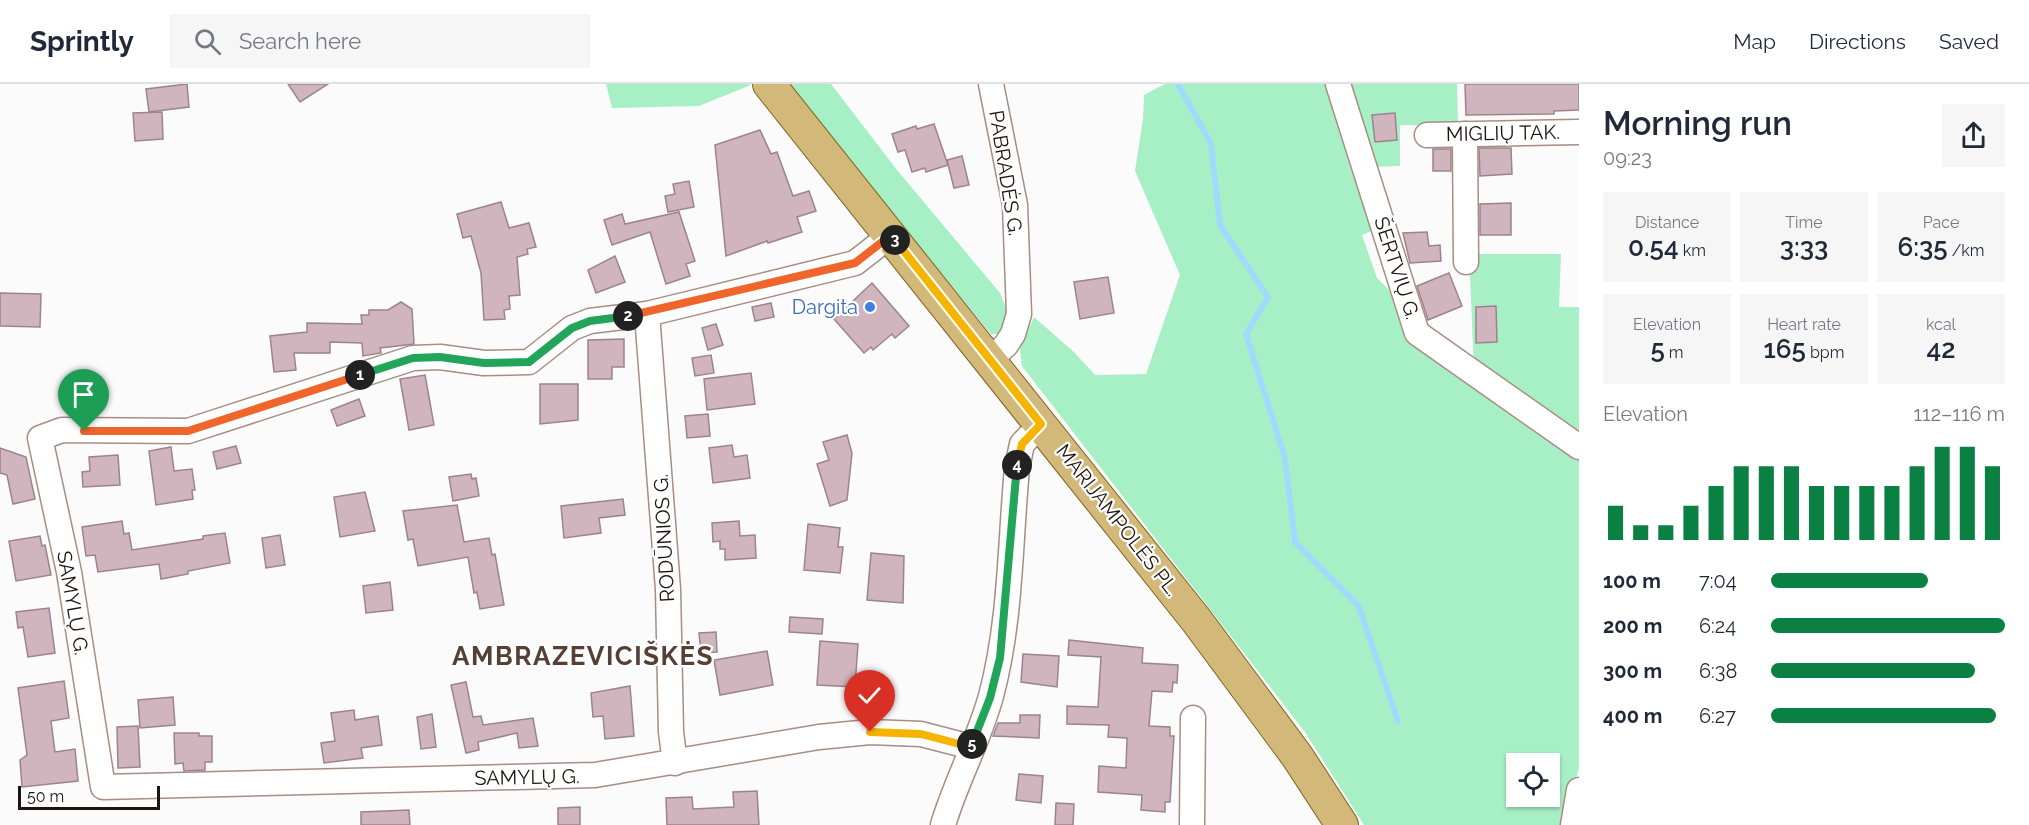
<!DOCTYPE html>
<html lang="en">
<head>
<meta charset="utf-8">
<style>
  body { margin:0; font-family:Raleway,sans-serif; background:#f6f6f7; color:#1f2937; height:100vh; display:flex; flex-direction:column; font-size:22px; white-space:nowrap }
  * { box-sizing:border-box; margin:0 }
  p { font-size:20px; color:#747a83 }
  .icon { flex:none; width:33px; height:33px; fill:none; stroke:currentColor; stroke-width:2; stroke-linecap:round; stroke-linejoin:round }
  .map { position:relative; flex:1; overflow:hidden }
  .details { display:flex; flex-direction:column; background:#fff; width:450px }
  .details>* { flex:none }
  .fabs { position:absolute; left:1506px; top:669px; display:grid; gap:12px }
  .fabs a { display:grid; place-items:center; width:54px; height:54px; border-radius:0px; background:#fff; box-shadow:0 2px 4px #0004; font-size:30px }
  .scale { position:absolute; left:18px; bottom:15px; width:142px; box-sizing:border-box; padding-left:6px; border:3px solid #1d1410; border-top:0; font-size:16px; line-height:21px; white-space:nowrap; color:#1d1410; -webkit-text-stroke:4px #fff; paint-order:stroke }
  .pin { position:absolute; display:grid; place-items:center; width:51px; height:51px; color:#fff; margin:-62px -26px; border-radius:50% 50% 50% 0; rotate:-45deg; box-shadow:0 0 6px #0007 }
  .pin .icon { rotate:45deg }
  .km { position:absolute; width:30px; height:30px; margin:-15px; border-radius:50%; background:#222; color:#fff; font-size:16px; line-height:30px; text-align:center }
  .round { display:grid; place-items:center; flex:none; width:63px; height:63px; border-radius:0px; background:#f6f6f7 }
  .summary { display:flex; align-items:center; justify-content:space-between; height:102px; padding:0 24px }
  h1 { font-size:33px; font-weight:600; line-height:45px }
  .stats { display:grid; grid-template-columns:repeat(3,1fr); gap:9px; height:102px; padding:6px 24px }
  .stats div { display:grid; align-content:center; border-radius:0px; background:#f6f6f7; text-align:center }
  .stats b { font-size:26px; font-weight:600 }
  .stats small { font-size:16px; font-weight:400 }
  .stats p { font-size:16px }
  .chart { height:168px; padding:12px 24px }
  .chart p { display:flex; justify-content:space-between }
  .chart svg { width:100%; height:108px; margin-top:6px; stroke:#0b8043; stroke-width:6 }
  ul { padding:0 24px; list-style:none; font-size:20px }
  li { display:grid; grid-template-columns:96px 72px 1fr; align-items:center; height:45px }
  li i { height:15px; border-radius:8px; background:#0b8043 }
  header { display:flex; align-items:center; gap:36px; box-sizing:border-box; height:84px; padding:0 30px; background:#fff; border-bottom:2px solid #e0e1e3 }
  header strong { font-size:28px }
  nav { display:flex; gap:33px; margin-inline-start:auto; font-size:21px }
  .search { width:420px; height:54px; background:#f6f6f7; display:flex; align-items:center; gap:15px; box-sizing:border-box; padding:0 21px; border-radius:0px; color:#747a83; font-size:22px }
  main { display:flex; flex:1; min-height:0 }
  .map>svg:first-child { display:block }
  .green { fill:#a7efc4; fill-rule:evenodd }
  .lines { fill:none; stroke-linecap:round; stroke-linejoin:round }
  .stream { stroke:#a2dafe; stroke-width:6 }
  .building { fill:#d1b5be; stroke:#9d838c; stroke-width:1.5 }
  .minor-casing { stroke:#a78d82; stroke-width:27 }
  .major-casing { stroke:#7f611c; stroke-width:34 }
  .minor { stroke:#fff; stroke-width:24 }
  .major { stroke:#d2b97a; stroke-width:32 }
  .split-1-casing { stroke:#fff; stroke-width:12 }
  .split-2-casing { stroke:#fff; stroke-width:12 }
  .split-3-casing { stroke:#fff; stroke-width:12 }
  .split-4-casing { stroke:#fff; stroke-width:12 }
  .split-5-casing { stroke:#fff; stroke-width:12 }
  .split-6-casing { stroke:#fff; stroke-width:12 }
  .split-1 { stroke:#f0652b; stroke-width:8 }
  .split-2 { stroke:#22a559; stroke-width:8 }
  .split-3 { stroke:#f0652b; stroke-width:8 }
  .split-4 { stroke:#f5b400; stroke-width:8 }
  .split-5 { stroke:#22a559; stroke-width:8 }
  .split-6 { stroke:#f5b400; stroke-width:8 }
  .shop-dot { fill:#3f7fe0; stroke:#fff; stroke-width:2 }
  .labels { text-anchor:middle; stroke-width:4.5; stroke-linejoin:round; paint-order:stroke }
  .street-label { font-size:20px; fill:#1d1410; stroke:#fff }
  .shop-label { font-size:20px; fill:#366cbe; stroke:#fff; text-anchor:end }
  .district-label { font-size:26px; font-weight:bold; letter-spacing:1.5px; fill:#564036; stroke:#fff }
</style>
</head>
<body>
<header>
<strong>Sprintly</strong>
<div class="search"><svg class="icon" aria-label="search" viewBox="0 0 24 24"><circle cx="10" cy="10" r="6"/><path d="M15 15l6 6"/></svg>Search here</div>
<nav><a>Map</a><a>Directions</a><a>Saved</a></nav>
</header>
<main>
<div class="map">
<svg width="1579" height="741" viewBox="0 0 1579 741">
  <rect width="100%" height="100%" fill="#fbfbfb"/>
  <g class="green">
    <path d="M606,0h144l1,1 -52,21 -87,2z"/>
    <path d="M786,0h45l66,86 103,123 8,20 -5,21h-12z"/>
    <path d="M1165,0h164l45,146 -12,5 15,43 20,20 10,35 172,124v311l-16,57h-199l-59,-93 -283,-366 -2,-17 14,-32 41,36 20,22 51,-1 34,-99 -45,-104 8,-52 1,-24zM1516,680h34v32h-34z"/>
    <path d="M1344,0h113l1,42 -58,-1v41l-29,1z"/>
    <path d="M1469,170h92l-2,53h20v134l-105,-74z"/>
  </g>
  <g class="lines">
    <path class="stream" d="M1178,0l33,60 9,81 48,72 -22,37 39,124 10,84 63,63 40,116"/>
  </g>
  <g class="building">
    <path d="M187,0l2,23 -40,5 -3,-23z"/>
    <path d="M288,0h40l-28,18z"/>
    <path d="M1465,0h114v26l-25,1v3l-88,1z"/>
    <path d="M162,28l1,27 -28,2 -2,-28z"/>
    <path d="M1395,29l2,27 -22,2 -3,-27z"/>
    <path d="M934,40l14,41 -22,7 -1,-4 -13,4 -7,-22 -7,2 -6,-18 24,-8 1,3z"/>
    <path d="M760,46l11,24 6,-2 16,44 16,-5 7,20 -19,6 5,15 -34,11 -1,-2 -41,15 -11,-111z"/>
    <path d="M1479,64h32l1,26 -32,2z"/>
    <rect x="1433" y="65" width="18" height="22"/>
    <path d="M962,72l7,29 -15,3 -7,-28z"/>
    <path d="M689,97l5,26 -26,5 -3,-16 10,-2 -2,-10z"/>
    <path d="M501,118l8,26 20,-5 7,24 -9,2 1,5 -11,3 3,38 -11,1 1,13 -6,1 1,9 -21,1 -3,-47 -10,-37 -8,2 -6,-24z"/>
    <path d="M1511,119v32h-31v-31z"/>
    <path d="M679,128l16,49 -9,3 4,12 -24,8 -16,-52 -38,13 -8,-25 18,-6 3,10z"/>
    <path d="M1427,148l2,14 11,-1 1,16 -31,2 -7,-30z"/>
    <path d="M615,172l10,26 -29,11 -8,-23z"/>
    <path d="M1449,189l13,33 -34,14 -11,-34z"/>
    <path d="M1108,193l6,36 -34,6 -6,-37z"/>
    <path d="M872,199l37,43 -14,12 -3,-4 -19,16 -2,-3 -7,6 -30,-34z"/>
    <path d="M0,209l41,1 -1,33 -40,-1z"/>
    <path d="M401,218l11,7 2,35 -34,4 1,5 -18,3 -1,-13 -32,-1v11h-36l2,17 -22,2 -4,-36 37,-4v-9l55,1 -1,-9h8v-5h19z"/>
    <path d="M771,219l3,14 -19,4 -3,-14z"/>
    <path d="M1496,222l1,36 -21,1v-36z"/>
    <path d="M716,240l7,21 -15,5 -6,-22z"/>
    <path d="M624,255v28h-12v12h-24v-39z"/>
    <path d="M711,271l3,18 -19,3 -3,-18z"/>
    <path d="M751,289l4,31 -48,6 -3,-31z"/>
    <path d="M425,291l9,50 -25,5 -9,-51z"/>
    <path d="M540,300h38v36l-38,4z"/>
    <path d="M359,315l6,17 -28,10 -6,-16z"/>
    <path d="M708,330l2,22 -23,2 -2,-22z"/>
    <path d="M847,351l5,18 -5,47 -17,6 -13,-42 12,-4 -6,-18z"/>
    <path d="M732,361l2,12 13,-2 3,23 -37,5 -4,-35z"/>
    <path d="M236,362l5,17 -24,6 -4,-17z"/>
    <path d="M171,363l3,24 18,-2 3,21h-3l1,9 -37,6 -7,-54z"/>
    <path d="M0,364l26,9 9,42 -22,5 -6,-29 -7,-2z"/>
    <path d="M118,371l2,30 -37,2 -1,-15 8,-1 -1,-14z"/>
    <path d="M471,390l1,5 4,-1 3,18 -26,5 -4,-24z"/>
    <path d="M365,408l10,39 -35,6 -6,-40z"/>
    <path d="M623,415l2,16 -26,3 2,15 -37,5 -3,-32z"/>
    <path d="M457,421l7,37 25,-4 3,17 3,-1 9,51 -24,4 -3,-17 -3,1 -6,-36 -50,9 -5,-27 -5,1 -5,-29z"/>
    <path d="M122,437l2,13 5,-1 3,17 71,-11v-3l22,-3 5,30 -42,8v3l-27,5 -2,-15 -61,8 -3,-17 -9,1 -4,-29z"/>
    <path d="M739,437l1,15 15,-1 1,23 -31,2v-11h-5v-8l-7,1 -1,-19z"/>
    <path d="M808,440l32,4 -2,19h5l-3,26 -36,-3z"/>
    <path d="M280,451l5,30 -19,3 -4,-30z"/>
    <path d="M40,452l2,10 3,-1 6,30 -35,6 -7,-40z"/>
    <path d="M871,469l33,3 -1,47 -36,-3z"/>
    <path d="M390,498l3,28 -27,3 -3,-27z"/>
    <path d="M49,524l6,45 -27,4 -5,-30 -5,1 -2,-16z"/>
    <path d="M790,533l33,2 -1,15 -33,-2z"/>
    <path d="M716,548l1,20 -16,1 -2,-20z"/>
    <path d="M1069,556l74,8 -1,15 36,2 -1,18 -4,-1 -1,10 -20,-1 -3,35 21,1v9h4l-4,66h-5v10l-24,-2 1,-15 -44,-3 1,-26 27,2 1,-30 -19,-1 1,-12 -42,-1v-18l31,1 3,-50 -33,-2z"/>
    <path d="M820,557l38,3 -3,43 -38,-2z"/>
    <path d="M767,567l6,34 -53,10 -6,-35z"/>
    <path d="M1023,570l36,2 -2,31 -36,-5z"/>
    <path d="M64,597l5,37 -18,3 4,31 20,-3 3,32 -56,6 -2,-27 7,-5 -9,-67z"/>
    <path d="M466,598l7,35 8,-1 2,9 50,-7 5,28 -19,2 -2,-15 -39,9 1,8 -13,3 -15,-68z"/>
    <path d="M630,602l4,50 -29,3 -2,-23 -10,1 -2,-24z"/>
    <path d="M173,613l2,28 -35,3 -2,-28z"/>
    <path d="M354,626l1,10 23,-4 4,29 -21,3 2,10 -39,5 -3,-20 14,-2 -4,-28z"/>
    <path d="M432,630l4,33 -15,2 -4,-32z"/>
    <path d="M1020,631h20l-1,23 -46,-2 5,-13h22z"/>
    <path d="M138,642l2,41 -22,1 -1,-41z"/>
    <path d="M174,649h25v3h13v26h-7v8l-21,1 -1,-8 -8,1z"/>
    <path d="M1019,690l24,2 -2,27 -25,-3z"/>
    <path d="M757,707l2,34h-92l-1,-27 26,-1 1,12 41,-2 -1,-15z"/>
    <path d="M1056,719l18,1 -1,21h-18z"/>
    <path d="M580,723v18h-22v-17z"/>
    <path d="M409,726l1,15h-49v-13z"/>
  </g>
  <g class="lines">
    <g class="minor-casing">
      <g id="minor">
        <path d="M1338,0l79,249 162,114"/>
        <path d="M1465,50l1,128"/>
        <path d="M1427,51l152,-3"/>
        <path d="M891,151l-36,28 -208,51 -57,7 -18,7 -43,34 -45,1 -44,-6 -27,1 -225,73 -126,-1 -22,8 29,134 34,215 492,-12 224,-38 51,-5 51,2 50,13"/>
        <path d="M647,230l21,275 3,143 4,31"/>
        <path d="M990,276l16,-15 7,-11 6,-20 -4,-109 -24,-121"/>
        <path d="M943,741c13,-44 36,-85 48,-129 20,-74 19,-153 26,-228l5,-24 19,-20"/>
        <path d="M1192,741l1,-107"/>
        <path d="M1573,741l6,-35"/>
      </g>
    </g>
    <g class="major-casing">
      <path id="major" d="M769,0l428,537 100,135 45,69"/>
    </g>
    <use href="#minor" class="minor"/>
    <use href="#major" class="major"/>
  </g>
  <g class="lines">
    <g class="split-1-casing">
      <path id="split-1" d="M84,347h104l172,-56"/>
    </g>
    <g class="split-2-casing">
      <path id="split-2" d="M360,291l53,-17 27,-1 44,6 45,-1 43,-34 18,-7 38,-5"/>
    </g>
    <g class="split-3-casing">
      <path id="split-3" d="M628,232l227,-53 36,-28 4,5"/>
    </g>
    <g class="split-4-casing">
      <path id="split-4" d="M895,156l146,184 -19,20 -5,21"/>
    </g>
    <g class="split-5-casing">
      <path id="split-5" d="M972,660l18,-46 10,-40 17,-193"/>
    </g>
    <g class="split-6-casing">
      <path id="split-6" d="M870,648l51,2 50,13 1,-3"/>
    </g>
    <use href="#split-1" class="split-1"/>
    <use href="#split-2" class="split-2"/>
    <use href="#split-3" class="split-3"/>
    <use href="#split-4" class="split-4"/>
    <use href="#split-5" class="split-5"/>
    <use href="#split-6" class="split-6"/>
  </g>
  <circle class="shop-dot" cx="870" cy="223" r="6"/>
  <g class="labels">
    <g class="street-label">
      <text transform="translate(1503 49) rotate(-1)" y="7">MIGLIŲ TAK.</text>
      <text transform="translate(1006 89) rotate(81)" y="7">PABRADĖS G.</text>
      <text transform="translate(1397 184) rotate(72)" y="7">ŠERTVIŲ G.</text>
      <text transform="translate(1118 436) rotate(52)" y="7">MARIJAMPOLĖS PL.</text>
      <text transform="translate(664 454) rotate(-93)" y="7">RODŪNIOS G.</text>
      <text transform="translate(73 519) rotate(80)" y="7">SAMYLŲ G.</text>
      <text transform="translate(527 693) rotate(-1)" y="7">SAMYLŲ G.</text>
    </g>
    <g class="shop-label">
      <text x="858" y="230">Dargita</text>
    </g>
    <g class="district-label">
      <text x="583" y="581">AMBRAZEVICIŠKĖS</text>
    </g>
  </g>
</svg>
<div class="fabs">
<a><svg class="icon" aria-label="locate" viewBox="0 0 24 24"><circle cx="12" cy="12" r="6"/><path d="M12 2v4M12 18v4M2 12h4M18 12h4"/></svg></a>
</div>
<div class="scale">50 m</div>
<div class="pin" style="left:84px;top:347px;background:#1e9e55"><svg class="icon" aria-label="arrive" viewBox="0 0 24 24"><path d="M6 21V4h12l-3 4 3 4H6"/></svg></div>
<div class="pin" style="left:870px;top:648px;background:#d93025"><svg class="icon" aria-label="check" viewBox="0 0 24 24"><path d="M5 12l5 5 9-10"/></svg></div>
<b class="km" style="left:360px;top:291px">1</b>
<b class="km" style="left:628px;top:232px">2</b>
<b class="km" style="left:895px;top:156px">3</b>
<b class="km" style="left:1017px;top:381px">4</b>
<b class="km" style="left:972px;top:660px">5</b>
</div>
<section class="details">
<div class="summary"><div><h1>Morning run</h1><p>09:23</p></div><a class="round"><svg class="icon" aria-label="share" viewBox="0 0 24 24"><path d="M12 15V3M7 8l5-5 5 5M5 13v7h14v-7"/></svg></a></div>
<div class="stats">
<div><p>Distance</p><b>0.54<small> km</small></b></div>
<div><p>Time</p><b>3:33</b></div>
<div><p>Pace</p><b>6:35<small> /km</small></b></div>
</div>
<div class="stats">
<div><p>Elevation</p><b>5<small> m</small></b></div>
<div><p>Heart rate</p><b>165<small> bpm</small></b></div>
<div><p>kcal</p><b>42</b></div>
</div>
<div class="chart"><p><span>Elevation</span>112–116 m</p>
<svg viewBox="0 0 160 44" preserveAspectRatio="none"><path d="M5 44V30M15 44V38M25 44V38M35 44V30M45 44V22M55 44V14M65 44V14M75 44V14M85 44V22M95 44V22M105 44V22M115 44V22M125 44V14M135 44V6M145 44V6M155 44V14"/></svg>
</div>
<ul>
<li><b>100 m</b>7:04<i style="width:67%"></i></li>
<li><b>200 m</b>6:24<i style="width:100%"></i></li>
<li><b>300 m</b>6:38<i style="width:87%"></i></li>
<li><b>400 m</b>6:27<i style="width:96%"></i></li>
</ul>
</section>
</main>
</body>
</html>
